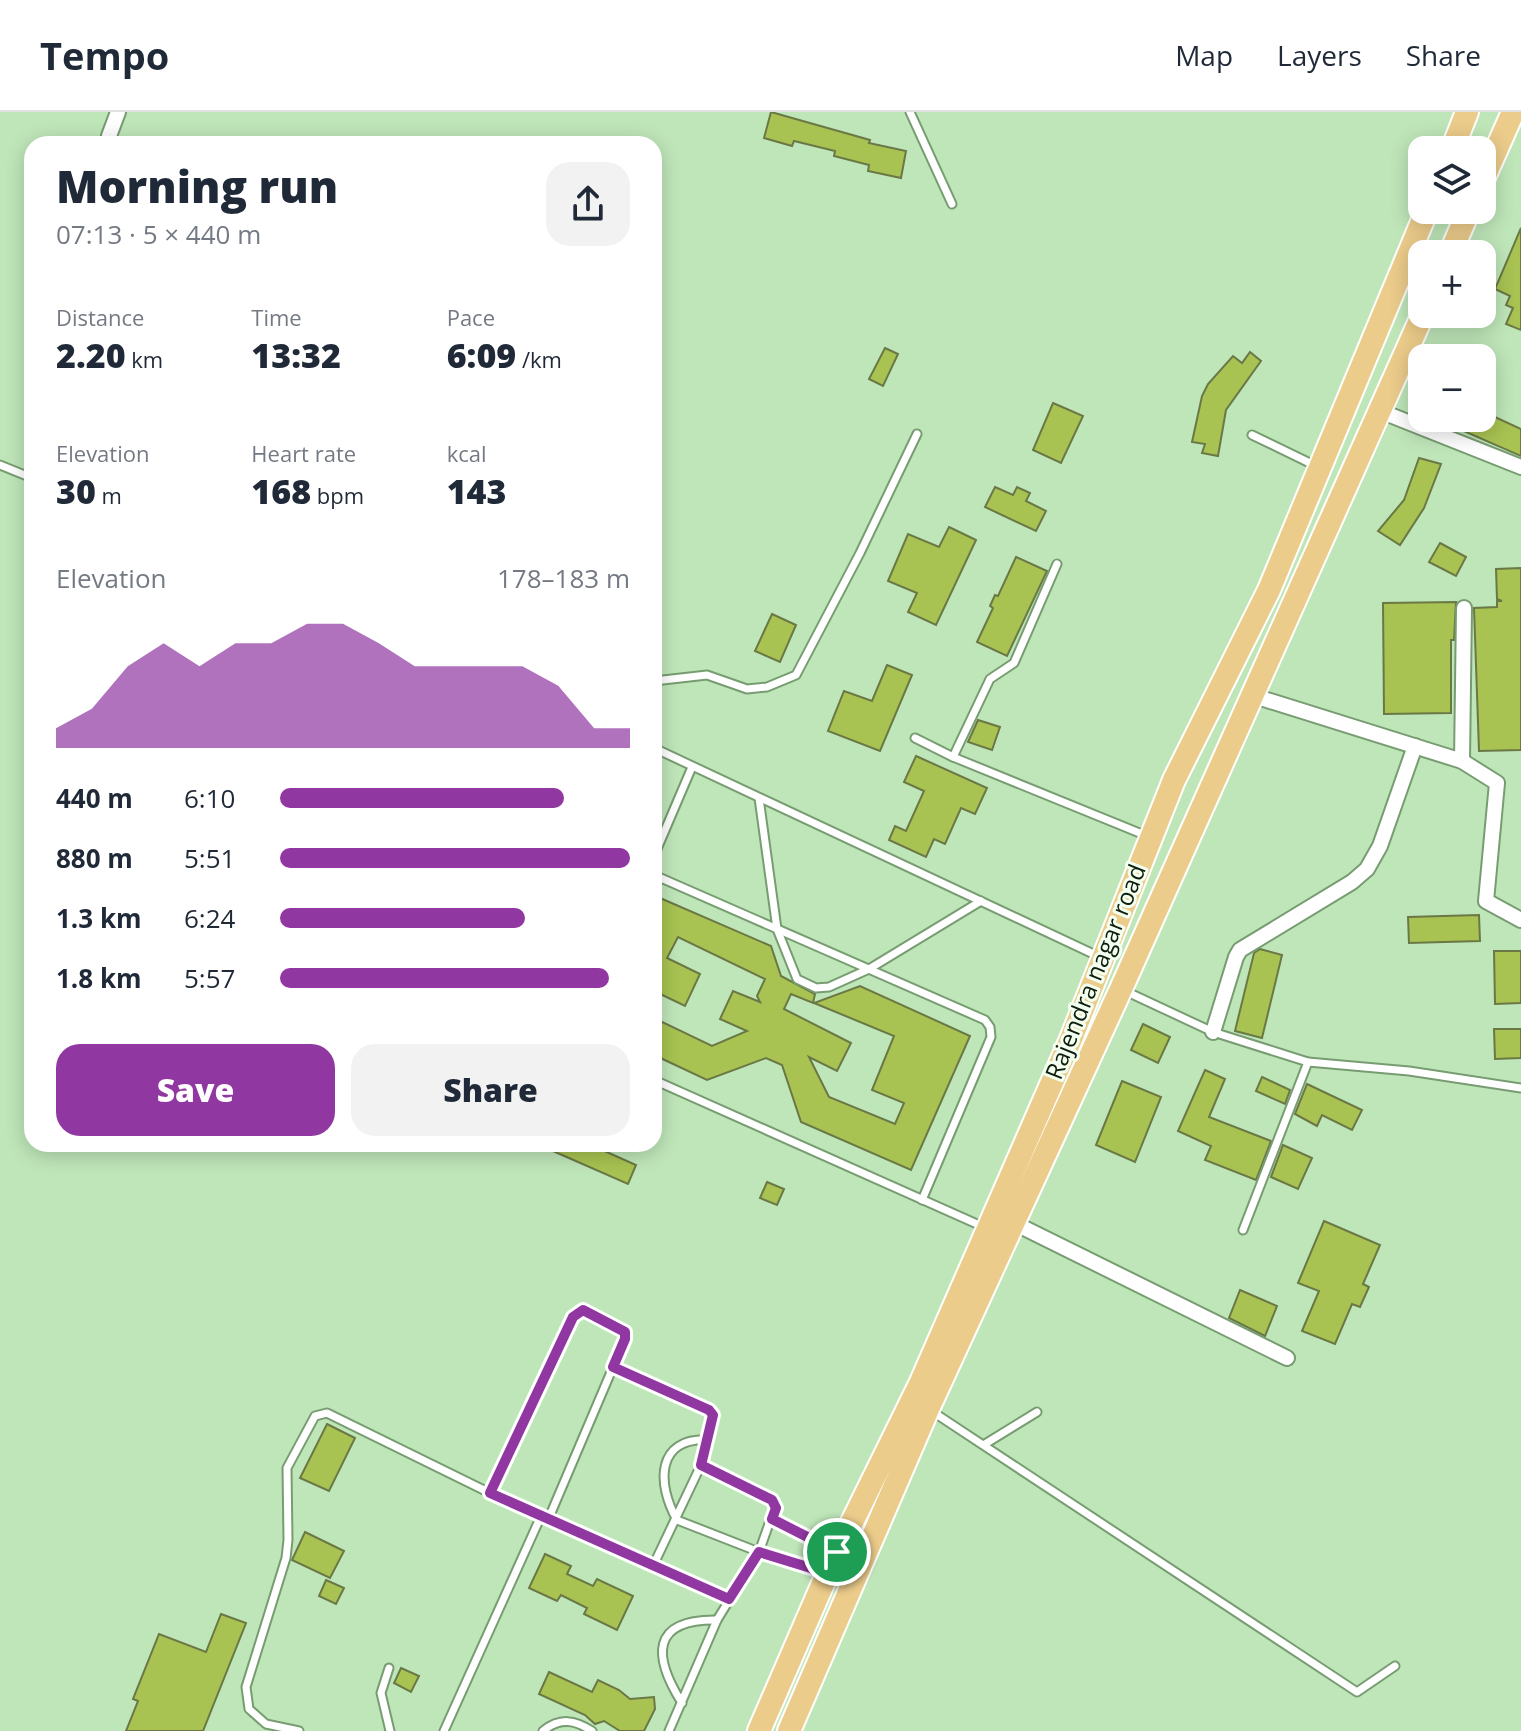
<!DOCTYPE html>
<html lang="en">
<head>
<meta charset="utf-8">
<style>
  body { margin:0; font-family:"Open Sans",sans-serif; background:#f2f2f3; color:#1f2937; height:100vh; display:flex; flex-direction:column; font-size:30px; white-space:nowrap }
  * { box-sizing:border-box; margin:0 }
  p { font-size:26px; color:#747a83 }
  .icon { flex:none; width:44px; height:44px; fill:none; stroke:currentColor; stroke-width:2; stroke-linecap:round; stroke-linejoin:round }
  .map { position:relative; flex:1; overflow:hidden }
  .sheet { position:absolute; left:24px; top:24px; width:638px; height:1016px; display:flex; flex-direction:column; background:#fff; border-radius:24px; box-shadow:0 4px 20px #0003 }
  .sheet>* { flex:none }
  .tools { position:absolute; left:1408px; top:24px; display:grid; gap:16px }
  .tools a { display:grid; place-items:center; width:88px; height:88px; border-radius:16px; background:#fff; box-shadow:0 4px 20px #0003; font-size:40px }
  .pin { position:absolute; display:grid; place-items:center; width:68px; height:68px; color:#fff; margin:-34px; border:4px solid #fff; border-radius:50%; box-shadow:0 2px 8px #0007 }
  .round { display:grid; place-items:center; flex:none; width:84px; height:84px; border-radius:24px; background:#f2f2f3 }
  .head { display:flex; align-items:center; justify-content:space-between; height:136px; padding:0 32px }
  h1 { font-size:44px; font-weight:800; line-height:60px }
  .stats { display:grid; grid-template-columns:repeat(3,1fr); gap:12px; height:136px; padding:8px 32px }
  .stats div { display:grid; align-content:center }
  .stats b { font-size:34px; font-weight:800 }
  .stats small { font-size:22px; font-weight:400 }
  .stats p { font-size:22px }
  .chart { height:224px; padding:16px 32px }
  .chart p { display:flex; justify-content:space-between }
  .chart svg { width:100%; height:144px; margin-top:8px; fill:#9137a2; opacity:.7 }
  .button { display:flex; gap:16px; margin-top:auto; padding:16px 32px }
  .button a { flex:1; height:92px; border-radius:24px; background:#9137a2; color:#fff; font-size:32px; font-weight:800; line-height:92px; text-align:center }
  .button a+a { background:#f2f2f3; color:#1f2937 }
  ul { padding:0 32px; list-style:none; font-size:26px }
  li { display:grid; grid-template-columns:128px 96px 1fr; align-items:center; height:60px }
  li i { height:20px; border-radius:10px; background:#9137a2 }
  header { display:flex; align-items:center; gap:48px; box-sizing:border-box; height:112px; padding:0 40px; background:#fff; border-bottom:2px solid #e0e1e3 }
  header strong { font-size:38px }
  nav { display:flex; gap:44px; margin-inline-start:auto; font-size:28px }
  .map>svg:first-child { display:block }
  .building { fill:#a8c352; stroke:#6a7845; stroke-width:2 }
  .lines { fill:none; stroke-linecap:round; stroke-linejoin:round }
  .lane-casing { stroke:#789c72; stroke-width:11 }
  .street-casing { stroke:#789c72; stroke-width:18 }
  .primary-casing { stroke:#fff; stroke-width:26 }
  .lane { stroke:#fff; stroke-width:7 }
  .street { stroke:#fff; stroke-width:14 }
  .primary { stroke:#eccc8b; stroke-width:22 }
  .route-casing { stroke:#fff; stroke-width:16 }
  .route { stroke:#9137a2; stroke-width:10 }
  .labels { text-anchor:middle; stroke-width:6; stroke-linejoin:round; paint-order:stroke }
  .street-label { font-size:24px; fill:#0f1d0d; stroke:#f3fff1 }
</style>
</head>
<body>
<header>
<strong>Tempo</strong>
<nav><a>Map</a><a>Layers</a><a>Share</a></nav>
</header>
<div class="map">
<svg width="1521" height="1619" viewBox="0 0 1521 1619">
  <rect width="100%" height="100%" fill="#bfe6b9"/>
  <g class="building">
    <path d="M771,0l99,28 -1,3 37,8 -5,27 -33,-7 1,-6 -35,-9 1,-5 -41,-10 -2,5 -28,-8z"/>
    <path d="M1521,116v102l-15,-6 7,-16 -7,-3 4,-9 -15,-7z"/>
    <path d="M885,236l13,6 -15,32 -14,-7z"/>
    <path d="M1250,240l11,9 -35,49 -8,46 -16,-3 3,-9 -13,-2 10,-46 6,-12 25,-28 9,7z"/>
    <path d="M1053,291l30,13 -22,47 -28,-13z"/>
    <path d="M1482,299l39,18v27l-87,-38h48z"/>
    <path d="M1419,346l22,6 -17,44 -24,37 -22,-14 26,-31z"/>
    <path d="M995,375l18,8 4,-8 13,6 -4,8 20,10 -10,20 -51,-24z"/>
    <path d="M949,415l27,13 -40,85 -28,-13 9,-19 -29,-12 20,-47 31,13z"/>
    <path d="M1440,431l26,14 -10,19 -27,-14z"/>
    <path d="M1016,445l31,14 -40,85 -30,-14 16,-34 -3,-2 5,-11 3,1z"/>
    <path d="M1521,456v182l-42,1 -5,-143 23,-1v-6h5l-5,-2 -1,-30z"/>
    <path d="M1456,490l-2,38h-3v73l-67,1 -1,-111z"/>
    <path d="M772,502l24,11 -16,37 -25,-11z"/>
    <path d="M887,553l25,10 -32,76 -52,-20 16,-40 28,10z"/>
    <path d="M978,608l22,7 -8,23 -24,-8z"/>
    <path d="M916,644l71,32 -12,26 -14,-6 -16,36 -11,-5 -8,18 -37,-17 6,-14 11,5 18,-40 -20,-9z"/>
    <path d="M660,786l111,48 10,30 34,18 -2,9 -22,-9 -7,15 67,34 -14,28 -28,-14 20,40 66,27 9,-21 -32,-13 22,-54 -80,-33 46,-17 110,50 -59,134 -110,-48 -19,-57 -16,-7 -59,22 -53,-25v-37l58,28 35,-15 -27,-12 13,-28 27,11 -3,-6 8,-17 -87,-42 -11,21 33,16 -15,32 -31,-15v-79z"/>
    <path d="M1479,803l1,26 -71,2 -1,-26z"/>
    <path d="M1260,837l22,6 -20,83 -27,-7 19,-78z"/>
    <path d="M1494,839h27v52l-26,1z"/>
    <path d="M1143,912l27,13 -12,26 -27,-13z"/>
    <path d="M1494,917h27v29l-26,1z"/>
    <path d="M1205,958l20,9 -16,38 62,24 -15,39 -51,-20 6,-14 -33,-15z"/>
    <path d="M1262,965l28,13 -5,14 -29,-13z"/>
    <path d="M1122,969l39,16 -26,65 -39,-17z"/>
    <path d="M1307,972l55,26 -10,20 -30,-15 -5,11 -22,-12z"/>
    <path d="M537,1032h52l47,21 -8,19z"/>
    <path d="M1283,1033l29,13 -14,31 -27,-12z"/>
    <path d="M767,1070l17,7 -7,16 -17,-7z"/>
    <path d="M1324,1109l56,24 -17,39 6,3 -9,20 -8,-3 -17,40 -33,-13 17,-40 -21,-8z"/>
    <path d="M1240,1178l37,16 -12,30 -36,-18z"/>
    <path d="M327,1312l28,14 -26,53 -29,-13z"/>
    <path d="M305,1420l39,19 -14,27 -38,-18z"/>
    <path d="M545,1442l26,12 -4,8 26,12 4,-7 36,17 -16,34 -33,-16 3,-6 -26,-13 -4,6 -28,-13z"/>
    <path d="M326,1468l18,8 -8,16 -17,-8z"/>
    <path d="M221,1502l25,9 -43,108h-77l12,-30 -5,-2 26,-65 47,18z"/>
    <path d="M401,1556l18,8 -8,16 -17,-9z"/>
    <path d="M549,1560l43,20 6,-12 21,10 11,9 24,-2 1,12 -11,22h-24l-16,-10 -9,3 -10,-9 -46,-21z"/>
  </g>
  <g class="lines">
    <g class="lane-casing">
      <g id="lane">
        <path d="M910,0l42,92"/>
        <path d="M1252,323l64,31"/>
        <path d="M0,353l32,13"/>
        <path d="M654,569l53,-6 40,14 20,-2 29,-12 64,-122 57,-119"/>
        <path d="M915,626l38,19 194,79"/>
        <path d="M654,636l448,210"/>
        <path d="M953,645l37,-78 24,-16 43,-99"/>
        <path d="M759,686l18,131 20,50 19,9 13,-1 40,-18 112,-68"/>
        <path d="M654,744l38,-89"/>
        <path d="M654,763l331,145 5,7 1,10 -69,163"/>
        <path d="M1123,878l90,42 95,30 101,9 112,17"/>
        <path d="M654,968l332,148"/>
        <path d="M1243,1118l65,-168"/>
        <path d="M613,1255l96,43 4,5 -12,50 -48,101"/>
        <path d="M930,1298l427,282 38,-26"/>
        <path d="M985,1332l52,-32"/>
        <path d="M701,1353l75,39 -17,48 -82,-32c-20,-35 -22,-83 32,-80"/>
        <path d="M490,1381l83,-176 10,-7 39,19 3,10 -77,181"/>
        <path d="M772,1407l62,32"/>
        <path d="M389,1556l-8,25 9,38"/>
        <path d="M682,1591c-29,-46 -32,-84 35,-83"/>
        <path d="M299,1619l-33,-7 -17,-15 -3,-22 40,-129 2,-18 -1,-72 28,-52 12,-3 163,80 239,106"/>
        <path d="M444,1619l97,-215"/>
        <path d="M543,1619c17,-14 32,-11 49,0"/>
        <path d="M669,1619l48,-111 42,-68 66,20"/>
      </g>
    </g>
    <g class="street-casing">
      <g id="street">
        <path d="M109,24l9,-24"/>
        <path d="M1380,299l141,56"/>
        <path d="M1251,583l211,66 35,22 -11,118 35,19"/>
        <path d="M1462,649l2,-153"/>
        <path d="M1213,920l23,-75 4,-7 112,-68 15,-13 13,-23 35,-100"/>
        <path d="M1014,1111l273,135"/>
      </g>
    </g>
    <g class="primary-casing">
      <g id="primary">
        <path d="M1452,38l15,-38"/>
        <path d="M1482,70l31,-70"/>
        <path d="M1450,142l19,-44"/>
        <path d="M759,1619l72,-166 90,-183 150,-343 103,-259 95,-190 158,-380"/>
        <path d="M789,1619l139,-322 193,-420 302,-675"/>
      </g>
    </g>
    <use href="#lane" class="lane"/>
    <use href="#street" class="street"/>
    <use href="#primary" class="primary"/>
  </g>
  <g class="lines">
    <g class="route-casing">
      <path id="route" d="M583,1198l42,22v7l-12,28 96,43 4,5 -12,50 71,35 4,8 -4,11 65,33 -10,21 -68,-21 -30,47 -239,-106 83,-176z"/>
    </g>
    <use href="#route" class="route"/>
  </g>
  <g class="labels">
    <g class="street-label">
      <text transform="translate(1096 860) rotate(-68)" y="8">Rajendra nagar road</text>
    </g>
  </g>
</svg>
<div class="tools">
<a><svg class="icon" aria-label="layers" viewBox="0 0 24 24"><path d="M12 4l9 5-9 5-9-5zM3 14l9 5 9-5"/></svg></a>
<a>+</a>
<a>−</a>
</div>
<div class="pin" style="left:837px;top:1440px;background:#1e9e55"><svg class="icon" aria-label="arrive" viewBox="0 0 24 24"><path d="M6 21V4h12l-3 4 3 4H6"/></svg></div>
<section class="sheet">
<div class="head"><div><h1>Morning run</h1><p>07:13 · 5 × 440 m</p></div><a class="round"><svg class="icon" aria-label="share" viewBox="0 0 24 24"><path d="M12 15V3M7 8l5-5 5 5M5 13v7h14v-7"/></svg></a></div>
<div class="stats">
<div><p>Distance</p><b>2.20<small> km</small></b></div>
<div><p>Time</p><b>13:32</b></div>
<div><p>Pace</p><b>6:09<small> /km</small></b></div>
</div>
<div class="stats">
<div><p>Elevation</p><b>30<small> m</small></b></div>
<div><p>Heart rate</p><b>168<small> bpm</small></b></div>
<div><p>kcal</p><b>143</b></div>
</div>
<div class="chart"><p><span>Elevation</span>178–183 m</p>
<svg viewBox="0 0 160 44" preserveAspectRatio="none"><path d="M0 44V38L10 32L20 19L30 12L40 19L50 12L60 12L70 6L80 6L90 12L100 19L110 19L120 19L130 19L140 25L150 38L160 38V44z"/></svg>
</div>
<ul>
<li><b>440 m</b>6:10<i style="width:81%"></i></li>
<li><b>880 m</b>5:51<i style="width:100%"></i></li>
<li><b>1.3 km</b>6:24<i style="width:70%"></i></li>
<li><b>1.8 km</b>5:57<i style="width:94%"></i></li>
</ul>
<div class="button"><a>Save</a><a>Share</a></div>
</section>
</div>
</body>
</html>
